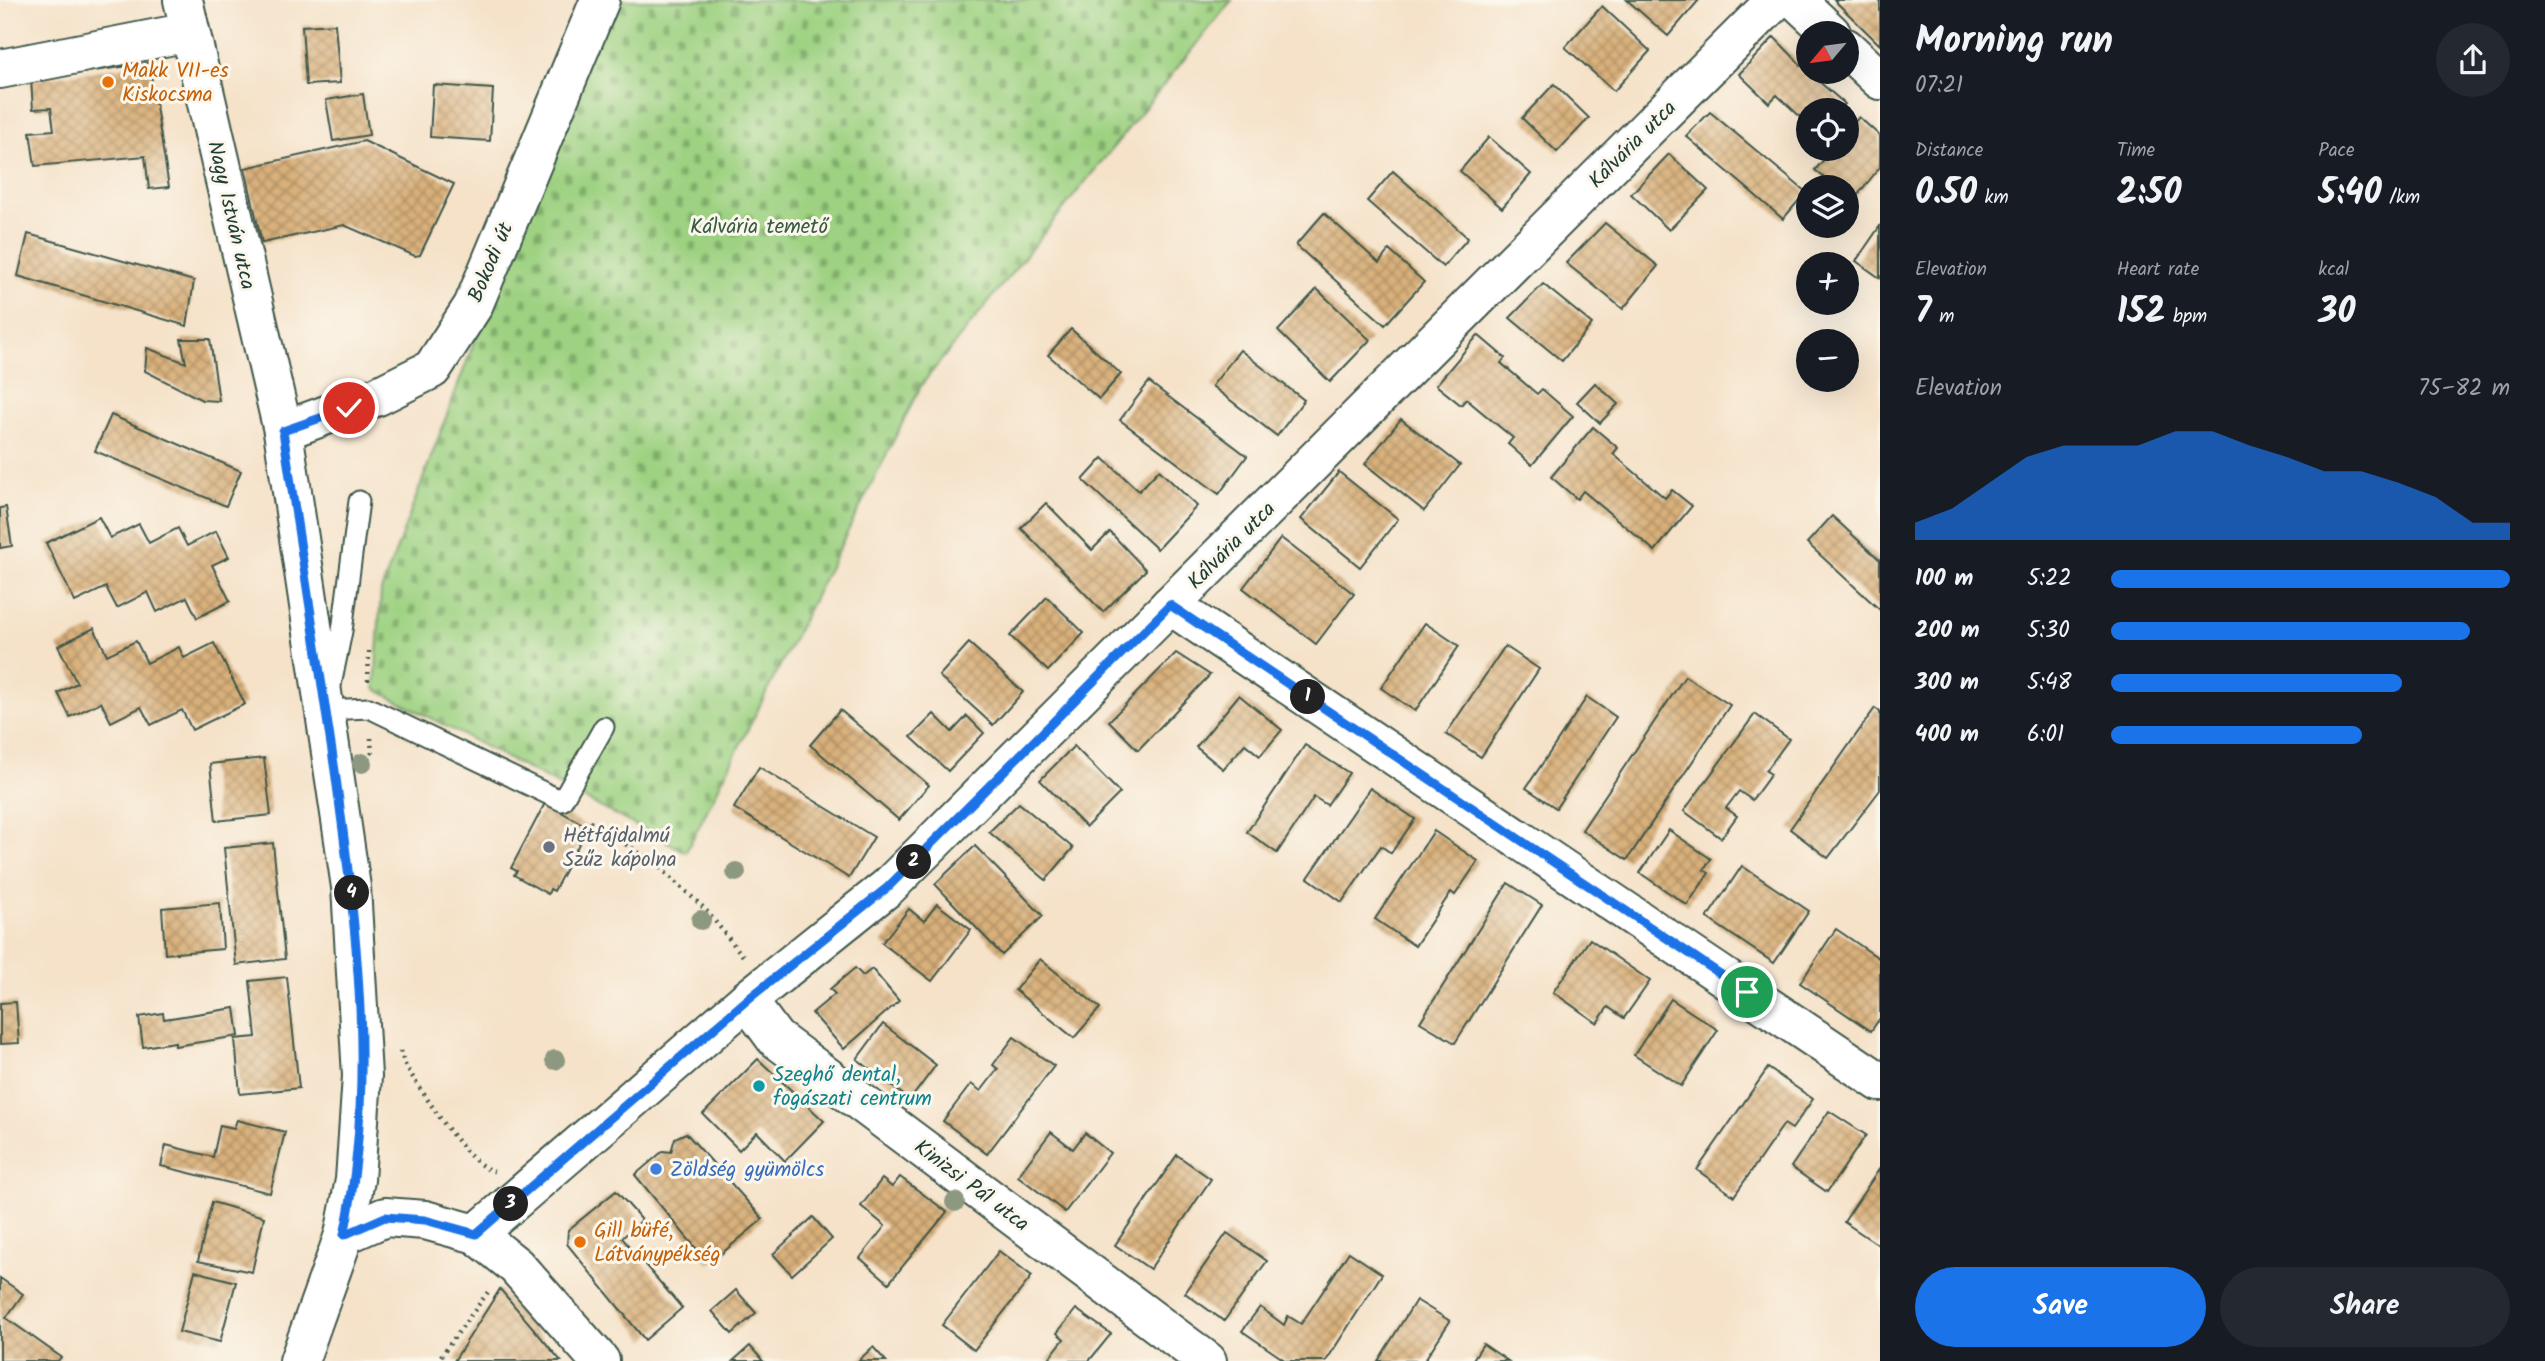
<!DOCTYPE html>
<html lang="en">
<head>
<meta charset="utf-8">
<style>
  body { margin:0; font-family:Kalam,sans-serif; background:#242831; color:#f1f3f6; height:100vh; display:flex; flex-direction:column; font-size:26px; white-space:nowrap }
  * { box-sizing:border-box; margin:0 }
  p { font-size:23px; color:#9ea1a6 }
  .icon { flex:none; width:38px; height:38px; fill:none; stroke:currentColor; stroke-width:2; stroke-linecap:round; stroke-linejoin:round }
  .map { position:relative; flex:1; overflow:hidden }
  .drawer { display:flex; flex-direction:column; background:#171b24; width:665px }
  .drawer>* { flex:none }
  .needle { width:46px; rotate:241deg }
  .tools { position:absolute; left:1796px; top:21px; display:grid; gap:14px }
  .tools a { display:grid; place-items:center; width:63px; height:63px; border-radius:50%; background:#171b24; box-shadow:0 7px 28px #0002; font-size:35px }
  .pin { position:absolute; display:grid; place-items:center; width:60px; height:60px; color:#fff; margin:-30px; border:4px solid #fff; border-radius:50%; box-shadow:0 2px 7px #0007 }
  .km { position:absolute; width:35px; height:35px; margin:-18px; border-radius:50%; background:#222; color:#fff; font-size:19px; line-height:35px; text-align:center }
  .round { display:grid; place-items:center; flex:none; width:74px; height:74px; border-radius:37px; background:#242831 }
  .summary { display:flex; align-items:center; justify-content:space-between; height:119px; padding:0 35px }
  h1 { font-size:38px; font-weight:700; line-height:52px }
  .figures { display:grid; grid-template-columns:repeat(3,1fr); gap:10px; height:119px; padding:7px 35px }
  .figures div { display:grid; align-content:center }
  .figures b { font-size:35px; font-weight:700 }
  .figures small { font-size:19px; font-weight:400 }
  .figures p { font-size:19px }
  .chart { height:196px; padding:14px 35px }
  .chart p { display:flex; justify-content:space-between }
  .chart svg { width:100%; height:126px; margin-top:7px; fill:#1a73e8; opacity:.7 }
  .button { display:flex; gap:14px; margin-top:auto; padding:14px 35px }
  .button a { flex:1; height:80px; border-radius:42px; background:#1a73e8; color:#fff; font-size:28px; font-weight:700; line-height:80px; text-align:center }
  .button a+a { background:#242831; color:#f1f3f6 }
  ul { padding:0 35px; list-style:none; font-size:23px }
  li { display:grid; grid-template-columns:112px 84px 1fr; align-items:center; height:52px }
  li i { height:18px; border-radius:9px; background:#1a73e8 }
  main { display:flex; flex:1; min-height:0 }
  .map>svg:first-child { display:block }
  .cemetery { fill:url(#cemetery-stones); stroke:#5e885b; stroke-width:2 }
  .building { fill:url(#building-cross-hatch) }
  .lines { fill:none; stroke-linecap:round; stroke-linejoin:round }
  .service-casing { stroke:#3f564a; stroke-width:23 }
  .minor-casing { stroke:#3f564a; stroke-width:42 }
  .path { stroke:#3f564a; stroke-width:4.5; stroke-dasharray:2 5; stroke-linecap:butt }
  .service { stroke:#fff; stroke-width:19 }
  .minor { stroke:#fff; stroke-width:38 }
  .tree { fill:#8d9880 }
  .route-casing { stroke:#fff; stroke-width:14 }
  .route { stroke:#1a73e8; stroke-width:9 }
  .food-dot { fill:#e8710a; stroke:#fbf7ec; stroke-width:2.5 }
  .worship-dot { fill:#6b7280; stroke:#fbf7ec; stroke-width:2.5 }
  .culture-dot { fill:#0f9aa8; stroke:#fbf7ec; stroke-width:2.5 }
  .shop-dot { fill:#3f7fe0; stroke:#fbf7ec; stroke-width:2.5 }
  .labels { text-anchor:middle; stroke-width:6; stroke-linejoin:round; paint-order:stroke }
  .food-label { font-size:21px; fill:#c56008; stroke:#fbf7ec; text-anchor:start }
  .street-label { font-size:21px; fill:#1f3d34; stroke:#fbf7ec }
  .park-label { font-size:21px; fill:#385b44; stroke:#fbf7ec }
  .worship-label { font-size:21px; fill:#5b616d; stroke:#fbf7ec; text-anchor:start }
  .culture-label { font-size:21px; fill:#0d838f; stroke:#fbf7ec; text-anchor:start }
  .shop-label { font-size:21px; fill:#366cbe; stroke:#fbf7ec; text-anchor:start }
</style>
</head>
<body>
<main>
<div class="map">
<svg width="1880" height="1361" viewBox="0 0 1880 1361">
  <defs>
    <pattern id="cemetery-stones" width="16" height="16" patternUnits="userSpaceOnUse" patternTransform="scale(1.75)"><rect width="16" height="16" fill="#9ed282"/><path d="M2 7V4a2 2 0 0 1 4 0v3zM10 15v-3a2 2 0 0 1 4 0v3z" fill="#80ac6b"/></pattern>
    <pattern id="building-cross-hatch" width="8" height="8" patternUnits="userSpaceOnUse" patternTransform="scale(1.75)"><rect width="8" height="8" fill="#d9b07a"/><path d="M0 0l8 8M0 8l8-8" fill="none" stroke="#af9065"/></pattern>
  </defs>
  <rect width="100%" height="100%" fill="#fbf7ec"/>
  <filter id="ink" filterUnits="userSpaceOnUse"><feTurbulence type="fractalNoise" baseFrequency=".0143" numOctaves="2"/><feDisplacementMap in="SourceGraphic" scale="14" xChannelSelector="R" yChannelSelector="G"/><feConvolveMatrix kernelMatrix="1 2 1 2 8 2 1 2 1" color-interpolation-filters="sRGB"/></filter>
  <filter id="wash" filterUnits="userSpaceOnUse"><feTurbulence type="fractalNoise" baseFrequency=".00686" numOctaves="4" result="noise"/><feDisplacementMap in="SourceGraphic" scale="28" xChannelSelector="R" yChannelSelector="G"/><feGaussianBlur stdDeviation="1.57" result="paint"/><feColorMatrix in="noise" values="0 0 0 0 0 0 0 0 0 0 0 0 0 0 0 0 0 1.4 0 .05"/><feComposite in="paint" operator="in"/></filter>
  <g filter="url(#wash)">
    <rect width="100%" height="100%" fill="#f5e2c9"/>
    <path class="cemetery" d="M602,0h630l-310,384 -236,468 -311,-163 6,-98z"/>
    <g id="blocks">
      <g class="building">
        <path d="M1627,0h72l-31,36z"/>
        <path d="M1834,0h46v45z"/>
        <path d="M1602,6l48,45 -36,40 -49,-44z"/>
        <path d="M335,24l5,59 -34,2 -4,-59z"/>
        <path d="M1774,37l34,35 37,32 -6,6h-31v14l-31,-29 -8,8 -30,-29z"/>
        <path d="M149,63l20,124 -20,2 -4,-33 -110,10 -5,-34 24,-2 -3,-22 -18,1 -2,-29z"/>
        <path d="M1554,84l35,34 -32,34 -35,-34z"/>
        <path d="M433,85l60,4 -3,52 -60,-4z"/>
        <path d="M363,94l6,41 -36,6 -7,-41z"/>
        <path d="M1710,112l96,80 -23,27 -97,-83z"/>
        <path d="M1859,117l21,19v31l-28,35 -6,-5v-10h-11l-20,-17 18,-21h13v-17z"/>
        <path d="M1489,137l42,37 -29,34 -42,-37z"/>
        <path d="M364,141l90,43 -34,71 -5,1 -71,-31 -82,18 -17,-75z"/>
        <path d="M1669,154l39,36 -39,40 -38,-36z"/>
        <path d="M1393,171l75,67 -25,29 -76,-66z"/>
        <path d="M1324,213l55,50 10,-13 35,32 -39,43 -89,-80z"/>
        <path d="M1605,223l53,43 -35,43 -57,-46z"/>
        <path d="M1880,226v52l-24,-17z"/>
        <path d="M28,234l166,47 -7,45 -169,-50z"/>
        <path d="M1543,284l49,40 -30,37 -52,-43z"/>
        <path d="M1317,289l53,51 -40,42 -52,-51z"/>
        <path d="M1071,329l50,45 -22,25 -51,-44z"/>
        <path d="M1478,335l27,23 -4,5 36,31 5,-5 31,27 -41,49 -24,-21 5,-6 -47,-39 -5,6 -25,-20z"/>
        <path d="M181,339h29l9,62 -17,-1 -57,-29 2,-23 39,15z"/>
        <path d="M1240,350l64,50 -27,36 -65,-50z"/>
        <path d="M1149,382l98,74 -28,38 -99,-74z"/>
        <path d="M1595,383l23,21 -18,19 -23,-21z"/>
        <path d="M111,415l130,56 -15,35 -131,-55z"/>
        <path d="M1401,419l59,46 -36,46 -59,-47z"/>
        <path d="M1593,427l25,21 -5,6 52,44 7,-8 20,16 -37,45 -72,-60 -6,8 -26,-22z"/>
        <path d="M1103,458l36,33 20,-21 38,36 -40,43 -74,-69z"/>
        <path d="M1339,472l59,47 -38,48 -59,-48z"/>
        <path d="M1046,503l46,47 18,-18 36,38 -43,42 -82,-84z"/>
        <path d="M6,507l6,39 -12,2v-40z"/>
        <path d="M1832,516l48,44v50l-73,-67z"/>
        <path d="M99,517l11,21 29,-14 10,19 29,-15 9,18 29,-15 13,26 -17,8 18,36 -33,17 -10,-21 -30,15 -9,-20 -31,16 -11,-21 -31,15 -29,-59z"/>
        <path d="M1281,538l73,56 -38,50 -73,-56z"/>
        <path d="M1047,597l37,36 -36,38 -38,-35z"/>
        <path d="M1425,623l34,23 -44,65 -34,-23z"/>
        <path d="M94,628l13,27 29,-14 11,22 32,-16 5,11 30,-15 31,61 -53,26 -10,-20 -31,15 -10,-18 -30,15 -10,-20 -31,15 -12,-24 19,-10 -19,-37z"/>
        <path d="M969,643l54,49 -30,33 -54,-49z"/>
        <path d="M1505,646l34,23 -58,88 -35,-23z"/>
        <path d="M1176,653l34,22 -72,75 -29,-29z"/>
        <path d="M1685,676l45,29 -103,155 -45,-30z"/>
        <path d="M1239,695l43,35 -22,26 -15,-12 -22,25 -27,-22z"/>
        <path d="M1587,697l29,20 -60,91 -30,-20z"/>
        <path d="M1875,708l5,4v78l-52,68 -38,-29z"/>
        <path d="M840,710l89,75 -30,35 -89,-75z"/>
        <path d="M934,714l18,18 15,-16 17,17 -36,38 -37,-34z"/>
        <path d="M1755,714l34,25 -23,32 5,3 -19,26 -13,-9 -13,17 11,8 -16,22 -37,-27z"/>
        <path d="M1305,745l44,28 -22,32 -13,-8 -37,56 -30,-21z"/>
        <path d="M1074,746l46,47 -34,34 -46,-47z"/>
        <path d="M264,758l7,57 -55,6 -6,-57z"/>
        <path d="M759,767l115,70 -25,41 -115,-70z"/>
        <path d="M1370,788l45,31 -24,34 -10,-7 -39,56 -34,-24z"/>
        <path d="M545,803l43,24 -34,64 -4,-2 -2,5 -34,-19 3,-4 -6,-3z"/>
        <path d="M1019,803l54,45 -27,32 -57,-48z"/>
        <path d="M1669,830l42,29 -7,11 5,3 -22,32 -47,-32z"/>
        <path d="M1434,831l44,30 -23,34 -4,-3 -36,54 -40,-27z"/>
        <path d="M273,843l12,116 -49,6 -12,-117z"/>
        <path d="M975,846l68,70 -41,39 -67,-71z"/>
        <path d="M1742,866l67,45 -35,52 -67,-45z"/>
        <path d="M1508,883l34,22 -87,138 -35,-21z"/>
        <path d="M220,903l3,46 -58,5 -3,-46z"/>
        <path d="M937,904l34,26 -39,51 -50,-38 27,-34 15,12z"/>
        <path d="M1836,929l44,30v59l-9,13 -71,-48z"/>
        <path d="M1590,939l60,42 -26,37 -16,-11 -11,16 -44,-31z"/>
        <path d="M1040,959l60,49 -26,30 -59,-48z"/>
        <path d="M855,968l8,8 9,-7 27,32 -55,48 -32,-36 23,-19 -5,-5z"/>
        <path d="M287,977l12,111 -59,6 -5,-55 21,-2 -6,-56z"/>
        <path d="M1671,999l47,31 -37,56 -47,-31z"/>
        <path d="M16,1002l3,41 -19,1v-41z"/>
        <path d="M235,1008l4,28 -64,10v-4l-32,5 -4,-30 24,-4 1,6z"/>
        <path d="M883,1024l53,41 -26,35 -53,-41z"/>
        <path d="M1014,1037l40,29 -67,88 -44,-33 28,-37 10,7 17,-22 -5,-4z"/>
        <path d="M758,1059l66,62 -39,40 -28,-29 -18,18 -36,-36z"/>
        <path d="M1768,1068l45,31 -21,30 -8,-5 -50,72 -37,-26z"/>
        <path d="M1829,1111l37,24 -39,57 -36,-25z"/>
        <path d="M237,1120l48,12 -15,61 -109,-27 5,-21 47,12 7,-32 14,3z"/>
        <path d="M1051,1132l22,17 12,-16 25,20 -45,59 -47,-36z"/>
        <path d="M686,1133l77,86 -54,45 -74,-89 28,-24 8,1 4,-14z"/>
        <path d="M1177,1155l34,24 -61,90 -35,-24z"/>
        <path d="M1880,1168v78l-36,-24z"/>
        <path d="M900,1177l47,35 -58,71 -29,-25 25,-32 -24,-20 21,-27 10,8z"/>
        <path d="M616,1191l26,29 -20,18 60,70 -37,32 -78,-96 1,-14z"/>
        <path d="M212,1202l52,15 -12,55 -54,-11z"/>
        <path d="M813,1217l19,22 -40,36 -19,-21z"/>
        <path d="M1227,1233l40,28 -43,60 -39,-28z"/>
        <path d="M999,1251l33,25 -58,74 -32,-25z"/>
        <path d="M1349,1252l33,22 -56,87h-40l-44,-30 18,-24 24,18 4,-9 13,8z"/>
        <path d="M195,1271l41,11 -16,60 -41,-10z"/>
        <path d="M0,1278l23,16 -17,24 55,39 -3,4h-58z"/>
        <path d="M500,1289l61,72h-107z"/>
        <path d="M736,1290l20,23 -24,21 -20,-23z"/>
        <path d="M1416,1300l34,21 -26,40h-46z"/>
        <path d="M1076,1309l35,25 -22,27h-42l17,-22 -7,-6z"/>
        <path d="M1483,1344l25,17h-36z"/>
        <path d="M750,1346l13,15h-30z"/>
        <path d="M873,1347l13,14h-28z"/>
      </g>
    </g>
  </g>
  <g filter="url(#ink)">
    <use href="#blocks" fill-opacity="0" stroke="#3f564a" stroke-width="2"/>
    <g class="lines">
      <g class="service-casing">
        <path id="service" d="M359,501l-17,130 -16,79 43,-2 193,93 42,-74"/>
      </g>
      <g class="minor-casing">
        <g id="minor">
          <path d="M183,0l100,431 68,456 11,189 -7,104 -11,55 -45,126"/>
          <path d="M1796,0l35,33"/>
          <path d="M1846,48l34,32"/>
          <path d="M0,69l189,-37"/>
          <path d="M283,431l95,-35 54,-27 41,-63 127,-306"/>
          <path d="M1170,605l710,477"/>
          <path d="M747,1000l28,38 432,323"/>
          <path d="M476,1234l271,-234 141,-113 888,-887"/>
          <path d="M344,1235l41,-18 40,3 51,14 40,32 84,95"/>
        </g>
      </g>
      <g class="path">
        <path d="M368,681l1,-30"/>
        <path d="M371,738l1,19"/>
        <path d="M590,822l64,40 51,47 38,47"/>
        <path d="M400,1051l6,16c17,24 61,100 88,104"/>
        <path d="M441,1356l47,-64"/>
      </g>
      <use href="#service" class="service"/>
      <use href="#minor" class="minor"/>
    </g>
    <g class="tree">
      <circle cx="362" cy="763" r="10"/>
      <circle cx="736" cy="872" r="10"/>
      <circle cx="701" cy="920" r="10"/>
      <circle cx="555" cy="1060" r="10"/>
      <circle cx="955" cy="1202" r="10"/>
    </g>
  </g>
  <g class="lines" filter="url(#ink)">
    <g class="route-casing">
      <path id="route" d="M349,408l-66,23c17,113 35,227 52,340 21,152 42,313 9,464l41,-18 40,3 51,14 271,-234 141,-113 282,-282 577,387"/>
    </g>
    <use href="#route" class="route"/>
  </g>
  <g class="food-dot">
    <circle cx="108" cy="82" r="7"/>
    <circle cx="580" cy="1242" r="7"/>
  </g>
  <circle class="worship-dot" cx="549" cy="847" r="7"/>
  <circle class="culture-dot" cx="759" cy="1086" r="7"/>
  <circle class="shop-dot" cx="656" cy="1169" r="7"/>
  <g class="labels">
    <g class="food-label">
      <text x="122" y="77">Makk VII-es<tspan x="122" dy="24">Kiskocsma</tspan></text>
      <text x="594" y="1237">Gill büfé,<tspan x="594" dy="24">Látványpékség</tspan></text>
    </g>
    <g class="street-label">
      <text transform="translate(1632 144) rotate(-45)" y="7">Kálvária utca</text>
      <text transform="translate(232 215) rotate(77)" y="7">Nagy István utca</text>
      <text transform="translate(490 262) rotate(-67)" y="7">Bokodi út</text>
      <text transform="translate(1231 545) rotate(-45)" y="7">Kálvária utca</text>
      <text transform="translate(972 1185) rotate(37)" y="7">Kinizsi Pál utca</text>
    </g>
    <g class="park-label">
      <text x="759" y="233">Kálvária temető</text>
    </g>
    <g class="worship-label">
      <text x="563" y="842">Hétfájdalmú<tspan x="563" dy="24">Szűz kápolna</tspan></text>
    </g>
    <g class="culture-label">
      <text x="773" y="1081">Szeghő dental,<tspan x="773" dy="24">fogászati centrum</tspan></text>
    </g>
    <g class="shop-label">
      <text x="670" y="1176">Zöldség gyümölcs</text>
    </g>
  </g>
</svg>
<div class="tools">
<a><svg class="needle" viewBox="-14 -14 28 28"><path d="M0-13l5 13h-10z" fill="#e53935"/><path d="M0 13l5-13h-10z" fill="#9ea1a6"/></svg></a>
<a><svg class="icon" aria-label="locate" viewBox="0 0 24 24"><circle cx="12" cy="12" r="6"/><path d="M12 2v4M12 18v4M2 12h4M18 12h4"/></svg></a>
<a><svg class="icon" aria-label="layers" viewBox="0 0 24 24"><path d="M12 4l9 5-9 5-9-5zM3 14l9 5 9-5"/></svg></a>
<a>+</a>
<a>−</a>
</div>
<div class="pin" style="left:1747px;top:992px;background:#1e9e55"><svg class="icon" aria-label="arrive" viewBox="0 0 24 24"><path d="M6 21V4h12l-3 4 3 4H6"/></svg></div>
<div class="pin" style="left:349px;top:408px;background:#d93025"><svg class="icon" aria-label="check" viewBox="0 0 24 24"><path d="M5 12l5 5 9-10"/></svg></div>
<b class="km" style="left:1308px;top:697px">1</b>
<b class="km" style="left:914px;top:862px">2</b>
<b class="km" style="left:511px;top:1204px">3</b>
<b class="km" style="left:352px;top:893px">4</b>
</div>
<section class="drawer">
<div class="summary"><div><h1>Morning run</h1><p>07:21</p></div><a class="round"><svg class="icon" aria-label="share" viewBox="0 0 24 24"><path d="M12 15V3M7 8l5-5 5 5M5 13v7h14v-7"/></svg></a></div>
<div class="figures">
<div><p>Distance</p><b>0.50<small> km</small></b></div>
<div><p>Time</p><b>2:50</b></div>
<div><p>Pace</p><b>5:40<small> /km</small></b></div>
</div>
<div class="figures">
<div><p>Elevation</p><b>7<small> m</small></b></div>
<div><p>Heart rate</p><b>152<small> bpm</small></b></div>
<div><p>kcal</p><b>30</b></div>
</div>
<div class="chart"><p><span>Elevation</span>75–82 m</p>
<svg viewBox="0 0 160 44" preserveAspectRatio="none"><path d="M0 44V38L10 33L20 24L30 15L40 11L50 11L60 11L70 6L80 6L90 11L100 15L110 20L120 20L130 24L140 29L150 38L160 38V44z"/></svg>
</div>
<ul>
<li><b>100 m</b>5:22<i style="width:100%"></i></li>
<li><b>200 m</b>5:30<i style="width:90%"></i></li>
<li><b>300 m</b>5:48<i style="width:73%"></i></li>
<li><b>400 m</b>6:01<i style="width:63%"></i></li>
</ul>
<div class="button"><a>Save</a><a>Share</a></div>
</section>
</main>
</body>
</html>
